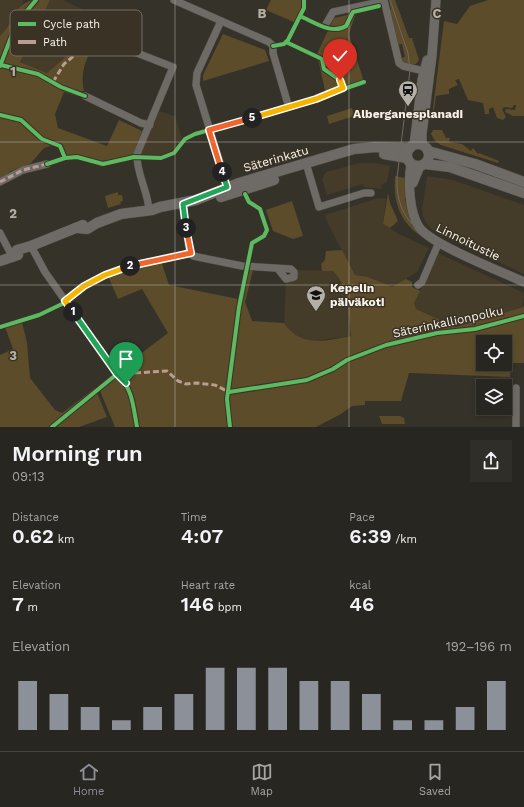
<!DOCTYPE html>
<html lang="en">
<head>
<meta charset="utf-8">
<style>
  body { margin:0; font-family:"Work Sans",sans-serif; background:#302e29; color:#f1f3f6; height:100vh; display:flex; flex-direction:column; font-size:15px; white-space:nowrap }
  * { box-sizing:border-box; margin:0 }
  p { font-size:13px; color:#a5a5a5 }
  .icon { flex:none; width:22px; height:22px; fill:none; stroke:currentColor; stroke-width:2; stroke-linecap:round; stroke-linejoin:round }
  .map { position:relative; height:427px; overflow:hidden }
  .side { display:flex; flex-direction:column; background:#282620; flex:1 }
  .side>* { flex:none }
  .tools { position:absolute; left:476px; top:335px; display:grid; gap:8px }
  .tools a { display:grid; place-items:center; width:36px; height:36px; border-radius:0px; background:#282620; box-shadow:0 2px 6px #0003,0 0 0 1px #44433e; font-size:20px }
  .pin { position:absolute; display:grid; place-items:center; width:34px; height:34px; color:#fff; margin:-41px -17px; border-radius:50% 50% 50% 0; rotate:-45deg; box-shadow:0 0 4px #0007 }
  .pin .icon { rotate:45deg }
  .km { position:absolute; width:20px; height:20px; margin:-10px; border-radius:50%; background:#222; color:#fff; font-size:11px; line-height:20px; text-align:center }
  .round { display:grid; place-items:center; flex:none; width:42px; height:42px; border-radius:0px; background:#302e29 }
  .summary { display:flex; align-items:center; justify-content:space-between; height:68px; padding:0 12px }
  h1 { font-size:22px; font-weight:600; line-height:30px }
  .metrics { display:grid; grid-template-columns:repeat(3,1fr); gap:6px; height:68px; padding:4px 12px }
  .metrics div { display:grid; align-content:center }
  .metrics b { font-size:20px; font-weight:600 }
  .metrics small { font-size:11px; font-weight:400 }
  .metrics p { font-size:11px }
  .chart { height:112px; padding:8px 12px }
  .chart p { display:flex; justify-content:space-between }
  .chart svg { width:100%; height:72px; margin-top:4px; stroke:#8c9099; stroke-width:6 }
  .tab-bar { display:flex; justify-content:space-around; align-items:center; height:56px; border-top:1px solid #44433e; background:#282620; font-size:11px; color:#a5a5a5 }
  .tab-bar a { display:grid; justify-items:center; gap:2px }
  .tab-bar .on { color:#8c9099 }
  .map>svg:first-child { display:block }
  .built { fill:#443b28 }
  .green { fill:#5c4c2a; fill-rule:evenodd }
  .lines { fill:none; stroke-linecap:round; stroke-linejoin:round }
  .minor-casing { stroke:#514d47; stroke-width:8 }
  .tertiary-casing { stroke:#514d47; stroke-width:10 }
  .secondary-casing { stroke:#514d47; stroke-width:11 }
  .minor { stroke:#6e6b66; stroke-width:7 }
  .tertiary { stroke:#6e6b66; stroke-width:9 }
  .secondary { stroke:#6e6b66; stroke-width:10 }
  .tram { stroke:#6c6964; stroke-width:1 }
  .quiet { stroke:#b99d93; stroke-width:3; stroke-dasharray:6 3; stroke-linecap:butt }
  .cycleway-casing { stroke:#3a3325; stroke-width:6 }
  .cycleway { stroke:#5cba63; stroke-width:4 }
  .split-1-casing { stroke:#fff; stroke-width:8 }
  .split-2-casing { stroke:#fff; stroke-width:8 }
  .split-3-casing { stroke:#fff; stroke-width:8 }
  .split-4-casing { stroke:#fff; stroke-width:8 }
  .split-5-casing { stroke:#fff; stroke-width:8 }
  .split-6-casing { stroke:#fff; stroke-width:8 }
  .split-1 { stroke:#22a559; stroke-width:5 }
  .split-2 { stroke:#f5b400; stroke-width:5 }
  .split-3 { stroke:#f0652b; stroke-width:5 }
  .split-4 { stroke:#22a559; stroke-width:5 }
  .split-5 { stroke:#f0652b; stroke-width:5 }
  .split-6 { stroke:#f5b400; stroke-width:5 }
  .grid { fill:none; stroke:#b4afa7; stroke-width:1; stroke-opacity:0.55 }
  .labels { text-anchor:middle; stroke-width:3; stroke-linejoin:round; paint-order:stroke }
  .poi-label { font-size:12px; font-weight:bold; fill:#f8f3ea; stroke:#3a3325 }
  .street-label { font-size:12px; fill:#f8f3ea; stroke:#3a3325 }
  .key { fill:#3a3325; stroke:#736d60; stroke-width:1 }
  .key-label { font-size:11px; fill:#f8f3ea }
  .grid-label { font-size:13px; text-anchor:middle; font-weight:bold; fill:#b4afa7; stroke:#3a3325; stroke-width:3; stroke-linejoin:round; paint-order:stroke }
</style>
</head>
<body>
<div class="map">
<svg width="524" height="427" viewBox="0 0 524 427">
  <rect width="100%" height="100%" fill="#35322a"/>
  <g class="built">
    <path d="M0,0h23v3l-9,10 -10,19 -4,4z"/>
    <path d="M50,0h13l29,14 -12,18 3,3 -20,24 -16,14 -27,-11z"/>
    <path d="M159,111l16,5 7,23 -7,9 -10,7h-25z"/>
    <path d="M359,163h16l15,3 -3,16 -6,3 1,4 -18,-2 -1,-3 -36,11 -5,-16 4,-7z"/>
    <path d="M427,176l26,4 71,25v69l-85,-40 -10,-7 -6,-10 -1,-7z"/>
    <path d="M378,198l8,1 -3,25 16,10 30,14 -12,24 -25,16 -24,-11 -13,-2 -27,-51 -3,-9z"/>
    <path d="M438,253l86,40 -1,14 -67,20 -40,-18 -2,-6z"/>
    <path d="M297,270l36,1 6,5 7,23 5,37 -43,6 -17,-9 -7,-10 2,-42z"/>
  </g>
  <g class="green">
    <path d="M32,0h18l-30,62 27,11 16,-14 20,-24 -4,-3 2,-2 15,5c-6,22 -17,31 -12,56l-6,1 -1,4 -13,-4 -9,22 3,14 49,18 12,-26 23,11 -11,29 -29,7 -25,-8h-10l-7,-16 -16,5 -13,15 -20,8 -11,9v-144c14,-13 11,-29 32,-36z"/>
    <path d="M271,0h33v8l-8,15 -30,-13z"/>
    <path d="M389,0h6l14,38h3l7,22 -3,4h-8l-7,-4 -1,-2 5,-1 -3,-13 -5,1 -8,-34 2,-1z"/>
    <path d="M488,0h36v116h-11l-8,-4 1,-3 9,1 1,-5h-2l-2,3 -7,-1 -3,2 4,8 -3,3 -6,-2 -4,-11 -4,2v5h-4l-2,-11 -15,-3 -9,-21 -4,1 3,5 -9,4v5l-13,2 -2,14 1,5 -4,5 3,-5 -1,-7 11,-87 13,3 13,-18z"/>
    <path d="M356,13l-7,21 15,48 -38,13 -9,-41 17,-36z"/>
    <path d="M223,34l42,16 4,11 -66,20v-6z"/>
    <path d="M352,108l2,8 -25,8 -2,-8z"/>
    <path d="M433,130h9l4,8h4l-1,4 13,2 9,7 2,-3 5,6 1,-1 20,8 -1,2 -57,-18 -6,-4 -4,-7z"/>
    <path d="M395,176l10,2v22l3,12 13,24c-22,-14 -28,-36 -26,-60z"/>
    <path d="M118,192v3h4l1,6 -3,1 1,2 -13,4 -3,-12z"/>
    <path d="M388,193l2,10 8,18 -8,7 -7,-4z"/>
    <path d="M292,201l11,35 -10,3 -20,-8 -7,-21z"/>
    <path d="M342,250l13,25 13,2 24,10 14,-8 6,3v5l8,4 -6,12 2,6 40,18 67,-20 1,-1v57h-13l-1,14 -101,-4 -8,28h-36v4l-13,1 -11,8 -25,13h-201l-17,-41 70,-53 -26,-44 -24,10 -10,-23 28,-10 25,-5 8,24 69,14 7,-31 8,2 -8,32 7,19 32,2c17,25 41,18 67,13 -3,-21 -2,-50 -18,-65h-11l-1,-7 4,-4 1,-9zM483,342h22v22h-22z"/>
    <path d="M22,322l5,21 3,35 25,32 7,3 33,-25 12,29 -28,10h-79v-72l13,-6 -8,-22z"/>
    <path d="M379,416h21l4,2 1,6h-23z"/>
  </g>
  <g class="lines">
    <g class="minor-casing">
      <g id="minor">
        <path d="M174,0l95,42 4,4v7l14,48"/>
        <path d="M384,0l15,63 4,3 25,6"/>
        <path d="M221,21l-24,52 -1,12 33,107"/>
        <path d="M326,24l7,-12 51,-11"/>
        <path d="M106,41l67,26 -36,87c-1,19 11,37 12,56"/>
        <path d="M85,96l56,27 9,2"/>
        <path d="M306,163l13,44 45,-14h7"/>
        <path d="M0,182l23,-12 24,-6"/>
        <path d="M183,204l6,45 4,7 49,10 49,3 3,3v5l-8,2 -8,-10"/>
        <path d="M0,233l12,23"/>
        <path d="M31,246l14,26 72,102"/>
        <path d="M418,285l4,-3 17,-40"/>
        <path d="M516,427v-39"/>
      </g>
    </g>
    <g class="tertiary-casing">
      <g id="tertiary">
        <path d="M414,145l8,-65 5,-20"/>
        <path d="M422,145v-11l10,-78 4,-56"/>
        <path d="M411,164c-3,17 -2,48 8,63 11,17 83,45 105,55"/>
        <path d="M413,183l7,-17"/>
      </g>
    </g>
    <g class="secondary-casing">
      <g id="secondary">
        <circle cx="418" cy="155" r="11"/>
        <path d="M428,151l47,13 49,18"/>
        <path d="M384,154l23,4"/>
        <path d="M425,164l25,3 74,26"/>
        <path d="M221,197l53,-17"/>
        <path d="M78,228l9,1 10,-6 24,-9 31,-4 8,-3 36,-7 43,-17 115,-34 22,-2 34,1"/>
        <path d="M12,256l5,-6 14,-4 52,-21"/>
        <path d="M0,261l18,-6"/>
      </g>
    </g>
    <use href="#minor" class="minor"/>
    <use href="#tertiary" class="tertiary"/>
    <use href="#secondary" class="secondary"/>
    <path class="tram" d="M390,0l18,53 2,17 -13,108c-2,48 32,61 69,78 19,9 39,19 58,28"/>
    <g class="quiet">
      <path d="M53,82l11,-18 11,-9 11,-21"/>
      <path d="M0,182l23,-12 24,-6"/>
      <path d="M117,374l50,-3 11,10 8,3 10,-1 19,2 14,7"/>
    </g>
    <g class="cycleway-casing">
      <g id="cycleway">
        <path d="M300,16c14,6 32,19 46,10l7,-14 26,-6"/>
        <path d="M286,42l36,17 2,10 16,11 3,9"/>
        <path d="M273,46l11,-2 4,-4 16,-32v-8"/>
        <path d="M1,65l37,9 23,13 24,9"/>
        <path d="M0,66l16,-42 20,-24"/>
        <path d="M0,115l21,5 21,19 18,7 5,12"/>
        <path d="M47,164l18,-6 12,-1 26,7 31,-7 27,1 13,-5 11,-14 10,-5 90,-25 79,-27"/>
        <path d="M0,327l39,-12 23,-11 22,-18 40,-19 67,-14"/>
        <path d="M229,392l78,-12 26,-11 14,-9 39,-15 51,-12 38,-4 49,-13"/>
        <path d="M52,427l65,-53c16,15 16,32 20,53"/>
        <path d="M230,427l-3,-28 12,-92 13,-64 12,-7 3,-6 -7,-21 -11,-7 -4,-8"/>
      </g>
    </g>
    <use href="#cycleway" class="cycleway"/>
  </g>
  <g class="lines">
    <g class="split-1-casing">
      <path id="split-1" d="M73,312l44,62 9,9"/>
    </g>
    <g class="split-2-casing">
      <path id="split-2" d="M73,312l-8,-11 19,-15 21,-11 25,-9"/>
    </g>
    <g class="split-3-casing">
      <path id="split-3" d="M130,266l61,-13 -5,-25"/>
    </g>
    <g class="split-4-casing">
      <path id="split-4" d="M186,228l-3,-24 44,-17 -5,-15"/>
    </g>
    <g class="split-5-casing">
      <path id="split-5" d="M222,172l-13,-42 43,-12"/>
    </g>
    <g class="split-6-casing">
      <path id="split-6" d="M252,118l64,-19 27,-11 -3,-8"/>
    </g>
    <use href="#split-1" class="split-1"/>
    <use href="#split-2" class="split-2"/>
    <use href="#split-3" class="split-3"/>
    <use href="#split-4" class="split-4"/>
    <use href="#split-5" class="split-5"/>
    <use href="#split-6" class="split-6"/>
  </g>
  <path class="grid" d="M175,0v427M349,0v427M0,142h524M0,285h524"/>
  <defs>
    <g id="station-pin" transform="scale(1)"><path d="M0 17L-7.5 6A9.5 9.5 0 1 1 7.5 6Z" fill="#b4afa7" stroke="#3a3325"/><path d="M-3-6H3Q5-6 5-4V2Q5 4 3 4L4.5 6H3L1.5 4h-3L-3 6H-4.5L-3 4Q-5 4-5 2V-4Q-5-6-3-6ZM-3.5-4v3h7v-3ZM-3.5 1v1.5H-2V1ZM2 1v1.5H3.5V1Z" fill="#111"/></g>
    <g id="school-pin" transform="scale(1)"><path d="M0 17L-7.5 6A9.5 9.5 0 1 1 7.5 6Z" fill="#b4afa7" stroke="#3a3325"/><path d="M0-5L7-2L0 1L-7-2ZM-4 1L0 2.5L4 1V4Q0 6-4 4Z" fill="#111"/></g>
  </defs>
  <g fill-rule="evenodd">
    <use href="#station-pin" x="408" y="90"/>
    <use href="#school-pin" x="316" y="295"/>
  </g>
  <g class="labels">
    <g class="poi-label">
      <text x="408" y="118">Alberganesplanadi</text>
      <text x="330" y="292" text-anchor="start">Kepelin<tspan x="330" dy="14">päiväkoti</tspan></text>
    </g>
    <g class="street-label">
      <text transform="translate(276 159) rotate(-16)" y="4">Säterinkatu</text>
      <text transform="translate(468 242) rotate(26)" y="4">Linnoitustie</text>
      <text transform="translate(448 322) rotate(-12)" y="4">Säterinkallionpolku</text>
    </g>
  </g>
  <rect x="10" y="10" width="132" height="46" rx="6" class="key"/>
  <rect x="18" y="22" width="18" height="4" fill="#5cba63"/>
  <rect x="18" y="40" width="18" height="4" fill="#b99d93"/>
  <g class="key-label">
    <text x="43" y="28">Cycle path</text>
    <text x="43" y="46">Path</text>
  </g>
  <g class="grid-label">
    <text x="262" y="18">B</text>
    <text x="437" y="18">C</text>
    <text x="13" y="76">1</text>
    <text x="13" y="218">2</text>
    <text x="13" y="360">3</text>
  </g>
</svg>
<div class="tools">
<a><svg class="icon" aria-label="locate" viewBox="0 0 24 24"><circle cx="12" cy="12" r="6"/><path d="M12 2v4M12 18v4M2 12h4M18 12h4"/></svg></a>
<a><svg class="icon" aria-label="layers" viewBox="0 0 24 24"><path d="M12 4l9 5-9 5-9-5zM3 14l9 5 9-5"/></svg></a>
</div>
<div class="pin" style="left:126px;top:383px;background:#1e9e55"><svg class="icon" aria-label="arrive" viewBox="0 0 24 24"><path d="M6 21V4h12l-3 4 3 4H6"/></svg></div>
<div class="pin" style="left:340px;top:80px;background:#d93025"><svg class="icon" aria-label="check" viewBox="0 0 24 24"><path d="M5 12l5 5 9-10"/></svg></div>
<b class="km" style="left:73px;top:312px">1</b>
<b class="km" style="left:130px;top:266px">2</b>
<b class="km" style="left:186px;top:228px">3</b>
<b class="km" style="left:222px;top:172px">4</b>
<b class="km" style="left:252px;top:118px">5</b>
</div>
<section class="side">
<div class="summary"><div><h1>Morning run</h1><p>09:13</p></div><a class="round"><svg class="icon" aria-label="share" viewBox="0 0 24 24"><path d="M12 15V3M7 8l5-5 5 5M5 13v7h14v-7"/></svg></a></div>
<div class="metrics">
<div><p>Distance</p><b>0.62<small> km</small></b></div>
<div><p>Time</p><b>4:07</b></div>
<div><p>Pace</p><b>6:39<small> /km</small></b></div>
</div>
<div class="metrics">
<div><p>Elevation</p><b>7<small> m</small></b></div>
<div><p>Heart rate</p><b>146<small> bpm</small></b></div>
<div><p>kcal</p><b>46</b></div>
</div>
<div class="chart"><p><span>Elevation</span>192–196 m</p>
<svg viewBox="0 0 160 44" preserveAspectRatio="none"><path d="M5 44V14M15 44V22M25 44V30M35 44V38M45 44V30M55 44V22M65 44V6M75 44V6M85 44V6M95 44V14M105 44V14M115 44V22M125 44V38M135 44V38M145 44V30M155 44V14"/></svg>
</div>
</section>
<nav class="tab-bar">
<a class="on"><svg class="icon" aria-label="home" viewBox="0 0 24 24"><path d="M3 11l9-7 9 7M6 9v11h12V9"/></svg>Home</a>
<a><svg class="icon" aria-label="map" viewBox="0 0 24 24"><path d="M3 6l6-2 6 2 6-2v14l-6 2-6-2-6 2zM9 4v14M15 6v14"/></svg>Map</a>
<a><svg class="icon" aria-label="saved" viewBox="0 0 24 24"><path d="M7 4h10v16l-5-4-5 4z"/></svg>Saved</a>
</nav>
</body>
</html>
